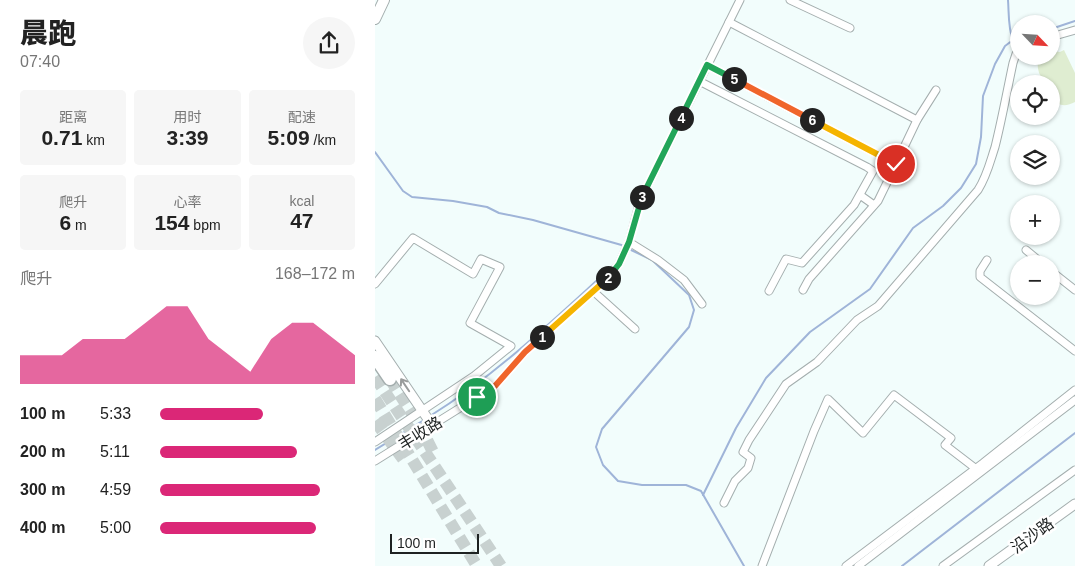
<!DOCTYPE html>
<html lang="zh">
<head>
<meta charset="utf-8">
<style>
  body { margin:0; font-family:Helvetica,"Noto Sans SC",sans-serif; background:#f6f6f6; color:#222; height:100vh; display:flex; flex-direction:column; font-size:19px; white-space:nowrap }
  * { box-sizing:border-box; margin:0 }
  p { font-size:16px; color:#767676 }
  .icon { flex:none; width:28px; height:28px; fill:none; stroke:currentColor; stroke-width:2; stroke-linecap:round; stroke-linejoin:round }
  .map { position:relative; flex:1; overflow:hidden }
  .details { display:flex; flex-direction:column; background:#fff; width:375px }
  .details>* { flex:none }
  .needle { width:32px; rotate:115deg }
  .controls { position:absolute; left:635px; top:15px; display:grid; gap:10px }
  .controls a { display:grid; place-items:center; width:50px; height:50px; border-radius:50%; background:#fff; box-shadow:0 1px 4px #0004; font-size:25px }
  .scale { position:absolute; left:15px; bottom:12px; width:89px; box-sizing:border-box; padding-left:5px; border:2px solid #1e2222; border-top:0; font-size:14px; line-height:18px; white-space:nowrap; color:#1e2222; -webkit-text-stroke:4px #fff; paint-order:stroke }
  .pin { position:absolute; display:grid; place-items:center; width:42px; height:42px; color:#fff; margin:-21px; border:2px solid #fff; border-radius:50%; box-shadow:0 1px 5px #0007 }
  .km { position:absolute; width:25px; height:25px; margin:-12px; border-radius:50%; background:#222; color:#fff; font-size:14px; line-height:25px; text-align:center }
  .round { display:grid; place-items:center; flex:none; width:52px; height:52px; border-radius:26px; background:#f6f6f6 }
  .overview { display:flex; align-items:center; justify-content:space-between; height:85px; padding:0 20px }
  h1 { font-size:28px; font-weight:800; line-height:38px }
  .stats { display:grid; grid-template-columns:repeat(3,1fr); gap:8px; height:85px; padding:5px 20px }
  .stats div { display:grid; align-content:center; border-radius:5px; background:#f6f6f6; text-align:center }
  .stats b { font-size:21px; font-weight:800 }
  .stats small { font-size:14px; font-weight:400 }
  .stats p { font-size:14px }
  .chart { height:140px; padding:10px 20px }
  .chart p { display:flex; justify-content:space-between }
  .chart svg { width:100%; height:90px; margin-top:5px; fill:#db2777; opacity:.7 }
  ul { padding:0 20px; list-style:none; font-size:16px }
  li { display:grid; grid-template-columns:80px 60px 1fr; align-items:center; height:38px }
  li i { height:12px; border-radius:6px; background:#db2777 }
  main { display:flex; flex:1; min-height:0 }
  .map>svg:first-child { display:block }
  .grass { fill:#dfedd1 }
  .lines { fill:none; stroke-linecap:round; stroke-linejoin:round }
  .stream { stroke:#9fb4d8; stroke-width:2 }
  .motorway-tunnel { stroke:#c8d1d0; stroke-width:12; stroke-dasharray:12 6; stroke-linecap:butt }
  .minor-casing { stroke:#a4aeae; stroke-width:9 }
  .tertiary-casing { stroke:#a4aeae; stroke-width:11 }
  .secondary-casing { stroke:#a4aeae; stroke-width:12 }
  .motorway-casing { stroke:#a4aeae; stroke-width:15 }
  .minor { stroke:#fff; stroke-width:7 }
  .tertiary { stroke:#fff; stroke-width:9 }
  .secondary { stroke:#fff; stroke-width:10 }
  .motorway { stroke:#fff; stroke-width:12 }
  .oneway { stroke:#9a9c9c }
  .split-1-casing { stroke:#fff; stroke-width:10 }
  .split-2-casing { stroke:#fff; stroke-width:10 }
  .split-3-casing { stroke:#fff; stroke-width:10 }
  .split-4-casing { stroke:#fff; stroke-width:10 }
  .split-5-casing { stroke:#fff; stroke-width:10 }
  .split-6-casing { stroke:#fff; stroke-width:10 }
  .split-7-casing { stroke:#fff; stroke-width:10 }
  .split-1 { stroke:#f0652b; stroke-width:6 }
  .split-2 { stroke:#f5b400; stroke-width:6 }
  .split-3 { stroke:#22a559; stroke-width:6 }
  .split-4 { stroke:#22a559; stroke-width:6 }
  .split-5 { stroke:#22a559; stroke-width:6 }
  .split-6 { stroke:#f0652b; stroke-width:6 }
  .split-7 { stroke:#f5b400; stroke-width:6 }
  .labels { text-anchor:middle; stroke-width:5; stroke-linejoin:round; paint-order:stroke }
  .street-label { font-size:16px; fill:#1e2222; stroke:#fff }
</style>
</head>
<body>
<main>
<section class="details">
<div class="overview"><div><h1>晨跑</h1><p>07:40</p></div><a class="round"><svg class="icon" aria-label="share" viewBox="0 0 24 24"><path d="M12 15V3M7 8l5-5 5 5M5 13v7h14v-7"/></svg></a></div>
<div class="stats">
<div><p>距离</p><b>0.71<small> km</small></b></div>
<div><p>用时</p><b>3:39</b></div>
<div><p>配速</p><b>5:09<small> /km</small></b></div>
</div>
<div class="stats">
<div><p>爬升</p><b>6<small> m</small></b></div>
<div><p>心率</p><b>154<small> bpm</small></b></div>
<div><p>kcal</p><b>47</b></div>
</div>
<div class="chart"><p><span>爬升</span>168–172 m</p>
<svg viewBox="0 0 160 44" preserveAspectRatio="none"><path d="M0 44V30L10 30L20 30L30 22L40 22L50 22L60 14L70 6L80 6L90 22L100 30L110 38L120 22L130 14L140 14L150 22L160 30V44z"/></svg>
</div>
<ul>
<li><b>100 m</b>5:33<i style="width:53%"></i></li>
<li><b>200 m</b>5:11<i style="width:70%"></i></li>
<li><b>300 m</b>4:59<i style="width:82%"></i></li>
<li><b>400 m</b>5:00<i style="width:80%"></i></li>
</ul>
</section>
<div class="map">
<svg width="700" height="566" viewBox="0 0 700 566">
  <rect width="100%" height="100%" fill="#f2fdfc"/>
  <path class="grass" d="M689,50l11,23v29c-9,5 -17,4 -24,-3v-15h-7c-4,-10 -10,-18 -3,-28h10v-5l9,1z"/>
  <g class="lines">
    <g class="stream">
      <path d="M676,29l24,-8"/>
      <path d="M0,152l28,39 9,6 41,4 34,6 12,6 34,7 92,26"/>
      <path d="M254,249l23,11 37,35 5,15 -5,17 -87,102 -6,18 7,18 15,16 24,4h44l15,6 43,75"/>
      <path d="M55,416c68,-42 126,-99 185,-152l8,-18"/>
      <path d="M0,450l49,-30"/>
      <path d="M328,495l33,-67 30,-50 44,-46 60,-43 43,-61 30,-22 18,-18 15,-24 5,-27 2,-41 12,-32 10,-18 8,-6c-5,-11 -4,-27 -5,-40"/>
      <path d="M527,566l173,-133"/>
    </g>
    <g class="motorway-tunnel">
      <path d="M0,377l126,189"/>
      <path d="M15,379l30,47 15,30"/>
      <path d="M0,399l102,167"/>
      <path d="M0,421l28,38"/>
    </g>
    <g class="minor-casing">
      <g id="minor">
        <path d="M415,0l60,28"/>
        <path d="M354,22l188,98"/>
        <path d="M676,37l24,-7"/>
        <path d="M332,65l189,99 21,-44 19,-30"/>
        <path d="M324,81l168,86 6,4 -19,34 -52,58 -16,-4 -17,32"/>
        <path d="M485,195l14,10"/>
        <path d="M254,242l29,18 26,20 18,24"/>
        <path d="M651,250l17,14"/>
        <path d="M612,260l-7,11v6l95,74"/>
        <path d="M676,271l24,19"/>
        <path d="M0,284l38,-46 60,36 8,-15 19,8 -30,56 41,23 -37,30 -99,66"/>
        <path d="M428,290l6,-11 69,-78 18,-37"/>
        <path d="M218,291l42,38"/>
        <path d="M0,461l120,-75 30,-34 81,-73 13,-15 10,-22 11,-41 100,-201"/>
        <path d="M349,503l11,-22 13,-13 3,-10 -8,-6 6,-12 37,-56 31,-22 40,-42 21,-14 100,-116c9,-14 12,-28 17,-43 7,-28 12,-56 18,-84l3,-9 3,-2"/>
        <path d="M387,566l52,-135 14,-32 35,34 31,-38 57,43 -6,7 30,23"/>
        <path d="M471,566l137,-103 92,-73"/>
        <path d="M483,566l217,-166"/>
        <path d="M568,566l132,-96"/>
      </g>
    </g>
    <g class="tertiary-casing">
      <g id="tertiary">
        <path d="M0,341l57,84"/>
        <path d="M614,566l86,-62"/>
      </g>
    </g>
    <g class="secondary-casing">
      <path id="secondary" d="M0,19l9,-19"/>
    </g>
    <g class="motorway-casing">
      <path id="motorway" d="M0,357l15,22"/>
    </g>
    <use href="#minor" class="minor"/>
    <use href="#tertiary" class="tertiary"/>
    <use href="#secondary" class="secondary"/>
    <use href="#motorway" class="motorway"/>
  </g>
  <defs><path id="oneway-shaft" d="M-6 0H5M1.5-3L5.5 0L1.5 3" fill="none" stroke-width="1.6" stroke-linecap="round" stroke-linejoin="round" transform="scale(1.25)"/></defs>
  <use class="oneway" href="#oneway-shaft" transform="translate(30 385) rotate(-124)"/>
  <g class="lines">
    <g class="split-1-casing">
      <path id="split-1" d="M102,397l18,-11 30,-34 17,-15"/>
    </g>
    <g class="split-2-casing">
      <path id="split-2" d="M167,337l66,-59"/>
    </g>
    <g class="split-3-casing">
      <path id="split-3" d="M233,278l11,-14 10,-22 13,-45"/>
    </g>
    <g class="split-4-casing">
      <path id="split-4" d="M267,197l39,-79"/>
    </g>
    <g class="split-5-casing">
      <path id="split-5" d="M306,118l26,-53 27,14"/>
    </g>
    <g class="split-6-casing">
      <path id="split-6" d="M359,79l78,41"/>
    </g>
    <g class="split-7-casing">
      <path id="split-7" d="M437,120l84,44"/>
    </g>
    <use href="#split-1" class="split-1"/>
    <use href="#split-2" class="split-2"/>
    <use href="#split-3" class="split-3"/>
    <use href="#split-4" class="split-4"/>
    <use href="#split-5" class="split-5"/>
    <use href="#split-6" class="split-6"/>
    <use href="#split-7" class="split-7"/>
  </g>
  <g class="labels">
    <g class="street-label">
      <text transform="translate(45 433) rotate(-32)" y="6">丰收路</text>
      <text transform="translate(657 535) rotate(-36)" y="6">沿沙路</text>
    </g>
  </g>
</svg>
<div class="controls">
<a><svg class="needle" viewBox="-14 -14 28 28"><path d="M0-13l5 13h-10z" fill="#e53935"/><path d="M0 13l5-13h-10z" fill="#767676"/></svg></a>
<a><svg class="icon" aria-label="locate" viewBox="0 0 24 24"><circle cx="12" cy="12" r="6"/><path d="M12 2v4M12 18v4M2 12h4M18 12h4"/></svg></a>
<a><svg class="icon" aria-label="layers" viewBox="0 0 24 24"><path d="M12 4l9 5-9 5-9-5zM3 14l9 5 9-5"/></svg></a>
<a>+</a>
<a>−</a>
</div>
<div class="scale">100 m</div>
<div class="pin" style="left:102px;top:397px;background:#1e9e55"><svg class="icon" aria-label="arrive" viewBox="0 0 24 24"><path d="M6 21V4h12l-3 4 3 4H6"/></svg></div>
<div class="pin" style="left:521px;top:164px;background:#d93025"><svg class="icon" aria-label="check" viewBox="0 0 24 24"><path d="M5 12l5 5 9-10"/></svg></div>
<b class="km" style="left:167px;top:337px">1</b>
<b class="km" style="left:233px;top:278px">2</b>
<b class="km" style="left:267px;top:197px">3</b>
<b class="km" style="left:306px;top:118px">4</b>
<b class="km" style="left:359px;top:79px">5</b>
<b class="km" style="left:437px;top:120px">6</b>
</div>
</main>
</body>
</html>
